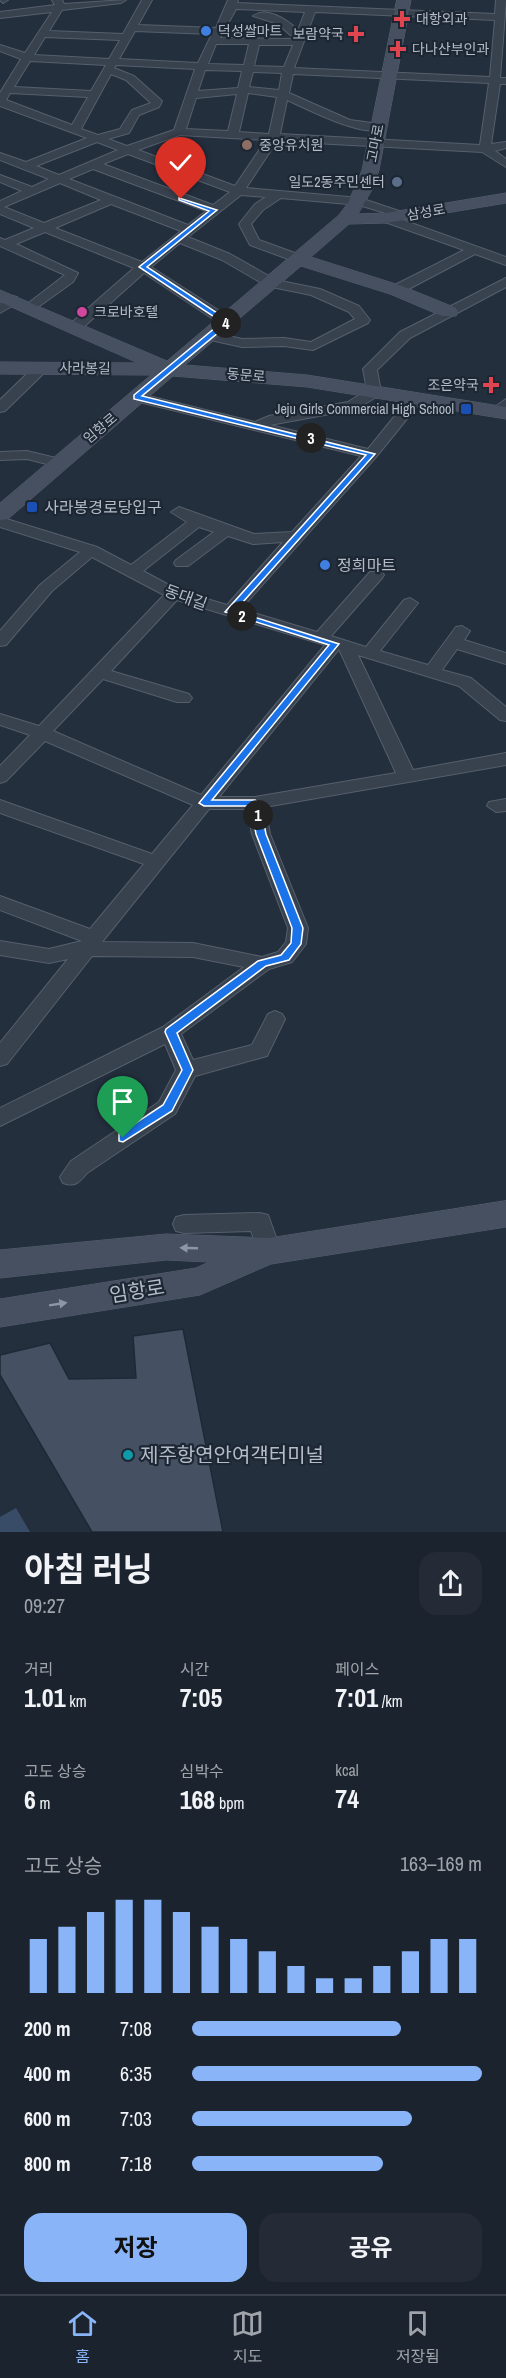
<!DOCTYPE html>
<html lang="ko">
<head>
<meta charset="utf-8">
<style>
  body { margin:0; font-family:"Archivo Narrow","Noto Sans KR",sans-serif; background:#242b36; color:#f1f3f6; height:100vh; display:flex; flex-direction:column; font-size:22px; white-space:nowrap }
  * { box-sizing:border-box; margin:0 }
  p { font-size:20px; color:#a0a4aa }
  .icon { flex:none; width:33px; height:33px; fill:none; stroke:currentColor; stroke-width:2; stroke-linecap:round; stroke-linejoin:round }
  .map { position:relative; height:1532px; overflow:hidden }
  .side { display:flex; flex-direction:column; background:#1b232e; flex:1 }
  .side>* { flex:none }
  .pin { position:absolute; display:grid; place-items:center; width:51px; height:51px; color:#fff; margin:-62px -26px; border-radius:50% 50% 50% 0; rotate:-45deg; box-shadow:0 0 6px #0007 }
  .pin .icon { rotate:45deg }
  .km { position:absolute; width:30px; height:30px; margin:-15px; border-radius:50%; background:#222; color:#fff; font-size:16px; line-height:30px; text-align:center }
  .round { display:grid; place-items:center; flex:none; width:63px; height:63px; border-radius:18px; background:#242b36 }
  .headline { display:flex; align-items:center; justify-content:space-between; height:102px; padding:0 24px }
  h1 { font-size:33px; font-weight:700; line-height:45px }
  .metrics { display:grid; grid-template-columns:repeat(3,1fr); gap:9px; height:102px; padding:6px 24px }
  .metrics div { display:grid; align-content:center }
  .metrics b { font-size:26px; font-weight:700 }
  .metrics small { font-size:16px; font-weight:400 }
  .metrics p { font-size:16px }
  .chart { height:168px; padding:12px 24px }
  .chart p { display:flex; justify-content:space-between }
  .chart svg { width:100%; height:108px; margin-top:6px; stroke:#8ab4f8; stroke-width:6 }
  .button { display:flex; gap:12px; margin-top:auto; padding:12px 24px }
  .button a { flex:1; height:69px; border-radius:18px; background:#8ab4f8; color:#111; font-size:24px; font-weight:700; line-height:69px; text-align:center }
  .button a+a { background:#242b36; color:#f1f3f6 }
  ul { padding:0 24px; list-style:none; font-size:20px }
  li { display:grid; grid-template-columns:96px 72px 1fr; align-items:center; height:45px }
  li i { height:15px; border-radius:8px; background:#8ab4f8 }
  .tab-bar { display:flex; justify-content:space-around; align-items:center; height:84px; border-top:2px solid #39404a; background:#1b232e; font-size:16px; color:#a0a4aa }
  .tab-bar a { display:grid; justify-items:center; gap:3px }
  .tab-bar .active { color:#8ab4f8 }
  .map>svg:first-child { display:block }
  .water { fill:#394c67 }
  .building { fill:#455162; stroke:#1f2835; stroke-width:1.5 }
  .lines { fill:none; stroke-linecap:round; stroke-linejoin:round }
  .street-casing { stroke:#565f6c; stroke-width:2 }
  .secondary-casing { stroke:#565f6c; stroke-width:1 }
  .street { fill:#38414e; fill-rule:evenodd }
  .secondary { fill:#465061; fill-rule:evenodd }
  .oneway { fill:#8e96a5 }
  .route { fill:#1a73e8; stroke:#fff; stroke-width:1.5 }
  .health-dot { fill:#e0444e; stroke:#1d2633; stroke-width:2 }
  .shop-dot { fill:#3f7fe0; stroke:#1d2633; stroke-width:2 }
  .education-dot { fill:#8d6e63; stroke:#1d2633; stroke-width:2 }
  .service-dot { fill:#5c6f8a; stroke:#1d2633; stroke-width:2 }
  .hotel-dot { fill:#d1479c; stroke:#1d2633; stroke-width:2 }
  .transit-dot { fill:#1a4fb4; stroke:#1d2633; stroke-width:2 }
  .culture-dot { fill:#0f9aa8; stroke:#1d2633; stroke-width:2 }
  .labels { text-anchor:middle; stroke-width:4.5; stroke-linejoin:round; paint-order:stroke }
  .far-poi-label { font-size:14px; fill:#b4bcc9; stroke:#1d2633; text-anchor:start }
  .far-street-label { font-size:14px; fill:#b4bcc9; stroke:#1d2633 }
  .poi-label { font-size:16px; fill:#b4bcc9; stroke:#1d2633; text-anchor:start }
  .street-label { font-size:16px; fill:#b4bcc9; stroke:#1d2633 }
  .near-street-label { font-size:20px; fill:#b4bcc9; stroke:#1d2633 }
  .near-poi-label { font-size:20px; fill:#b4bcc9; stroke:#1d2633; text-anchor:start }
</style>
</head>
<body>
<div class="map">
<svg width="506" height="1532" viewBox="0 0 506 1532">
  <rect width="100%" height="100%" fill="#242f3e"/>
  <path class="water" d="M16,1508l14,24h-30v-15z"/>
  <path class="building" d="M183,1329l40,203h-131l-92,-157v-20l50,-12 19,36 67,-1 -3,-42z"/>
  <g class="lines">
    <g class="street-casing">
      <g id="street">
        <path d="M0,0h8l-5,3z"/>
        <path d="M52,0h10l2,4 62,-4 -5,3 -59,7 -13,21 74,3 19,-34h10l-14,25 78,3 12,-28h10l-1,3 258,11 1,-14h10l-6,78h6v6h-6l-9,60 15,-2v6l-11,3 11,8v8l-24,-15 -205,-11 -31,47 114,10 51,17 -6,4 -46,-14 -78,-7 -18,12 -12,14 8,16 44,16v6l-4,1 -49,-18 -11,-21 16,-20 11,-7 -25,-2 -53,42 42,17 46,26 44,9 39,17 11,14 -2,3 -55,27 -29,-4 -42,1 -36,-8 -2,-3 7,-4 31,7 42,-1 27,4 44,-23 -6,-7 -38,-17 -44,-9 -45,-26 -42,-17 -29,24 81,52v6h-10l-78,-52 -65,58h-10v-6l65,-57 -89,-36 -29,12 62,29 -5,9 -42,30 -7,-4 2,-3 39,-30 -65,-29v-8l5,2 29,-12 -34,-14v-13l22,-10 -22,-9v-7l32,12 17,-8 -49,-19v-7l26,9 61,-24 -87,-32v-13l21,-34 -21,-8v-6l25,8 27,-41 -52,6v-6l55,-7zM236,9l69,3 -7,18c-11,-10 -31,-24 -45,-14l25,8 17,15 -75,-1zM315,12l180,8 -5,57 -196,-9zM135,31l77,3 -14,29 -79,-4zM45,37l75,3 -11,19 -75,-4zM216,44h33l-5,21 -36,-1zM259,45h34l-9,22 -30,-1zM30,61l76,4 -15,26 -77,-4zM116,65l79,4 -21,61 -47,16 -19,-7 21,-6 10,-18 20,-8 3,-6 -28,-25 -20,-8zM205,70l37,1 -4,17 -40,3zM253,72l29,1 -3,17 -30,-3zM111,74l15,6 25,23 -19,7 -12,19 -22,6 -17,-6zM293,74l196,9 -9,62 -200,-11 7,-34c19,8 80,41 98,27l-6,-3 -29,-4 -61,-27zM10,93l78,4 -16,28 -66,-25zM248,93l29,4 -8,37 -30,-2zM237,94l-9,37 -42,-2 10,-31zM180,135l86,5 -31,46 -97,-36zM97,142l21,8 -59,25 -23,-9zM128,154l102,38 -17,13 -110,-41zM93,169l113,42 -18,14 -119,-46zM60,183l41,17 -57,23 -40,-16zM111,204l70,27 -39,31 -87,-34z"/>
        <path d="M389,215l117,42v8l-31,-11 -74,39h-10v-6l73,-37 -79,-28v-6z"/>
        <path d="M506,278v9l-96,51 -33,32 4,22 -2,3 -22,14 -87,16 98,24 43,-53h10l2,3 -47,58 -135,152 76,23 53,-60h12l2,3 -2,3 -51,58 35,11 38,-47 6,-2 8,5 -38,48 48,14 28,-38 6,-1 8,5 -6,9 42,13v11l-49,-15 -15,21 29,8 35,29v14l-6,-1 -41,-34 -101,-31 55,115 93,-17v12l-241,42 5,27 38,94 -2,16 -14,18 -23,7 -88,65 12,26 59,-15 16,-31 7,-3 7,3 3,5 -18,37 -72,20 -20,38 -88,59c-8,10 -12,14 -24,10l-3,-6 11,-16 88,-59 17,-32 -11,-26 -165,82v-18l163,-81 81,-60 -51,-10 -101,-1 -85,108 -7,2v-23l68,-84 -19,4 -49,-8v-14l49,8 33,-8 -82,-31v-14l90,33 54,-65 -144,-51v-13l152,54 41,-49 -148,-64 -39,40 -6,2v-17l30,-31 -30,-10v-11l39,12 125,-131 -72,-38 -40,34 -46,54 -6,1v-15l40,-46 40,-33 -80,-25v-10l97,30 34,18 56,-43 -16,-10 8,-5 75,27 38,-2 69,-76 -230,-56v-6l5,-1 119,29 14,-6 79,-14 19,-12 -4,-21 37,-37zM199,527l15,5 -38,28 -2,3 2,3h12l40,-30 25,8 30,-2 -56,63 -47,-14 -37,-20zM177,600l148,45 -124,150 -148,-64 50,-52 74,23h12l3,-4 -3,-4 -78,-23zM339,649l57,124 -141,24h-36zM209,809h38l5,25 36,94 -2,14 -8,10 -16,5 -69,-14 -91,-1z"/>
        <path d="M12,296l5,1v6l-17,10v-10z"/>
        <path d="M41,364l7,4 -2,3 -41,40 -5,1v-12l36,-35z"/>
        <path d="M506,399v12l-4,4h-10v-6z"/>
        <path d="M27,451l37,9 2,3 -7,4 -32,-8 -27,1v-8z"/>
        <path d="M506,799v12l-10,1 -9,-6 2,-4z"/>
        <path d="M260,1213l8,2 13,36 -4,7 -8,2 -8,-2 -10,-27 -67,2 -8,-2 -3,-7 3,-7 8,-2z"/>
      </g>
    </g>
    <g class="secondary-casing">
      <g id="secondary">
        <path d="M397,0h14l-32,170 -6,18 -15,26 28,-1 120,-20v10l-120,20 -37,1 -38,33 91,29 54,22 2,4 -2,4h-14l-52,-22 -89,-28 -116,99 122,10 199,32v12l-199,-32 -134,-11 -165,143 -8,1v-17l151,-128 -151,-1v-12l138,1 -138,-61v-12l167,71 172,-146 9,-12 14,-33z"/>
        <path d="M506,1201v26l-235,37 -71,31 -200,32v-28l196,-31 13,-6 -43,-2 -166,18v-28l166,-16 103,4z"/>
      </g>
    </g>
    <use href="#street" class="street"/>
    <use href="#secondary" class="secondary"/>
  </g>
  <defs><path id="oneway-solid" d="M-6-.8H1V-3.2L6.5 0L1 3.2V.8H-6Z" transform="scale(1.5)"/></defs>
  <g class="oneway">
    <use href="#oneway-solid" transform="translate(189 1248) rotate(-178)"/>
    <use href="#oneway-solid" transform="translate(58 1304) rotate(-9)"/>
  </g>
  <path class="route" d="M179,198l38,12 -70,57 84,55 -89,74 233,58 -140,157 104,33 -127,156h43l5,3 6,31 37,94 -2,16 -12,16 -23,6 -89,67 16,37 -21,41 -49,31 -4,-1v-7l44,-29 19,-35 -17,-38 1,-3 92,-68 23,-6 10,-12 1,-15 -36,-94 -5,-28h-47l-5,-3 130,-158 -104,-33 141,-157 -232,-56v-4l88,-73 -83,-55 70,-56 -30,-11z"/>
  <g class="health-dot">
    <path d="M399 10h6v6h6v6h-6v6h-6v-6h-6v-6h6z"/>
    <path d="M353 25h6v6h6v6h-6v6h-6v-6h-6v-6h6z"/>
    <path d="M395 40h6v6h6v6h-6v6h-6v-6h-6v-6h6z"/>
    <path d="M488 376h6v6h6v6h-6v6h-6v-6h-6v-6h6z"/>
  </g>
  <g class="shop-dot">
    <circle cx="206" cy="31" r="6"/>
    <circle cx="325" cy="565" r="6"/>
  </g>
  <circle class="education-dot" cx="247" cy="145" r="6"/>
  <circle class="service-dot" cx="397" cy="182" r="6"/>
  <circle class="hotel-dot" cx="82" cy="312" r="6"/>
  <g class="transit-dot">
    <rect x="460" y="403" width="12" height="12" rx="3"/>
    <rect x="26" y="501" width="12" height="12" rx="3"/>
  </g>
  <circle class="culture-dot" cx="128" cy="1455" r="6"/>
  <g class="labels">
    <g class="far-poi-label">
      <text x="416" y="24">대항외과</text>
      <text x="218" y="36">덕성쌀마트</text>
      <text x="344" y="39" text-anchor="end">보람약국</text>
      <text x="412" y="54">다나산부인과</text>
      <text x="259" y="150">중앙유치원</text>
      <text x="385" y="187" text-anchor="end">일도2동주민센터</text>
      <text x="94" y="317">크로바호텔</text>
      <text x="479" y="390" text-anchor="end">조은약국</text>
      <text x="454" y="414" text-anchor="end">Jeju Girls Commercial High School</text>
    </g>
    <g class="far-street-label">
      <text transform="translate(375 143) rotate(-79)" y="5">고마로</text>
      <text transform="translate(426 212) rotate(-10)" y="5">삼성로</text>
      <text transform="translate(85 368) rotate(1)" y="5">사라봉길</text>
      <text transform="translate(246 375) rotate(5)" y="5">동문로</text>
      <text transform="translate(100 428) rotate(-40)" y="5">임항로</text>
    </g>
    <g class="poi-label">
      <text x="44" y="513">사라봉경로당입구</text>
      <text x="337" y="571">정희마트</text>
    </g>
    <g class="street-label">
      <text transform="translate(186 597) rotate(20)" y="6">동대길</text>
    </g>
    <g class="near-street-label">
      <text transform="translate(137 1291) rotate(-9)" y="7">임항로</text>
    </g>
    <g class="near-poi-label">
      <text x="140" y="1462">제주항연안여객터미널</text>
    </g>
  </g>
</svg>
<div class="pin" style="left:123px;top:1138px;background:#1e9e55"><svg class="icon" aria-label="arrive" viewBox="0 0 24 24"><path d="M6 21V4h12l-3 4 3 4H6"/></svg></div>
<div class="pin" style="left:181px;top:199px;background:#d93025"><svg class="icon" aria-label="check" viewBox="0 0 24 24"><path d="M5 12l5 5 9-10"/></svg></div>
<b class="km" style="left:258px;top:815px">1</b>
<b class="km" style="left:242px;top:616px">2</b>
<b class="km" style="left:311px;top:438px">3</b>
<b class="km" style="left:226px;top:323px">4</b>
</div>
<section class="side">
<div class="headline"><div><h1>아침 러닝</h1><p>09:27</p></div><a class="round"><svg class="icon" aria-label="share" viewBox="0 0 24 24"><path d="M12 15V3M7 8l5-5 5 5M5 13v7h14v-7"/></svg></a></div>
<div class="metrics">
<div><p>거리</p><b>1.01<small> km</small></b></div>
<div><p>시간</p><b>7:05</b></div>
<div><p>페이스</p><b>7:01<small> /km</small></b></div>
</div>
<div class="metrics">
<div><p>고도 상승</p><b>6<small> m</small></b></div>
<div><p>심박수</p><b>168<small> bpm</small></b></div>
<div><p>kcal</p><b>74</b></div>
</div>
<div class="chart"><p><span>고도 상승</span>163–169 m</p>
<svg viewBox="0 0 160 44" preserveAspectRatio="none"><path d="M5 44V22M15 44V17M25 44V11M35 44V6M45 44V6M55 44V11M65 44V17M75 44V22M85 44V27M95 44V33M105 44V38M115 44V38M125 44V33M135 44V27M145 44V22M155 44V22"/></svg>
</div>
<ul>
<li><b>200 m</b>7:08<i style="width:72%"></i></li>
<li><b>400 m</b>6:35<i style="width:100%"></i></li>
<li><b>600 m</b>7:03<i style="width:76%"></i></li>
<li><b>800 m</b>7:18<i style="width:66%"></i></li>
</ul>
<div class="button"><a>저장</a><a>공유</a></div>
</section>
<nav class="tab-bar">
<a class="active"><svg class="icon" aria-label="home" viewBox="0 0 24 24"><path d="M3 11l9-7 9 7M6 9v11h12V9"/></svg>홈</a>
<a><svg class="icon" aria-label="map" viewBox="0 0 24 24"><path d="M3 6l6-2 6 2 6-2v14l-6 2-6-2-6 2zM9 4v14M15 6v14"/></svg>지도</a>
<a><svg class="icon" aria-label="saved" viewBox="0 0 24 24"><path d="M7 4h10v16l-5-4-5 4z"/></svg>저장됨</a>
</nav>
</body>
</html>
